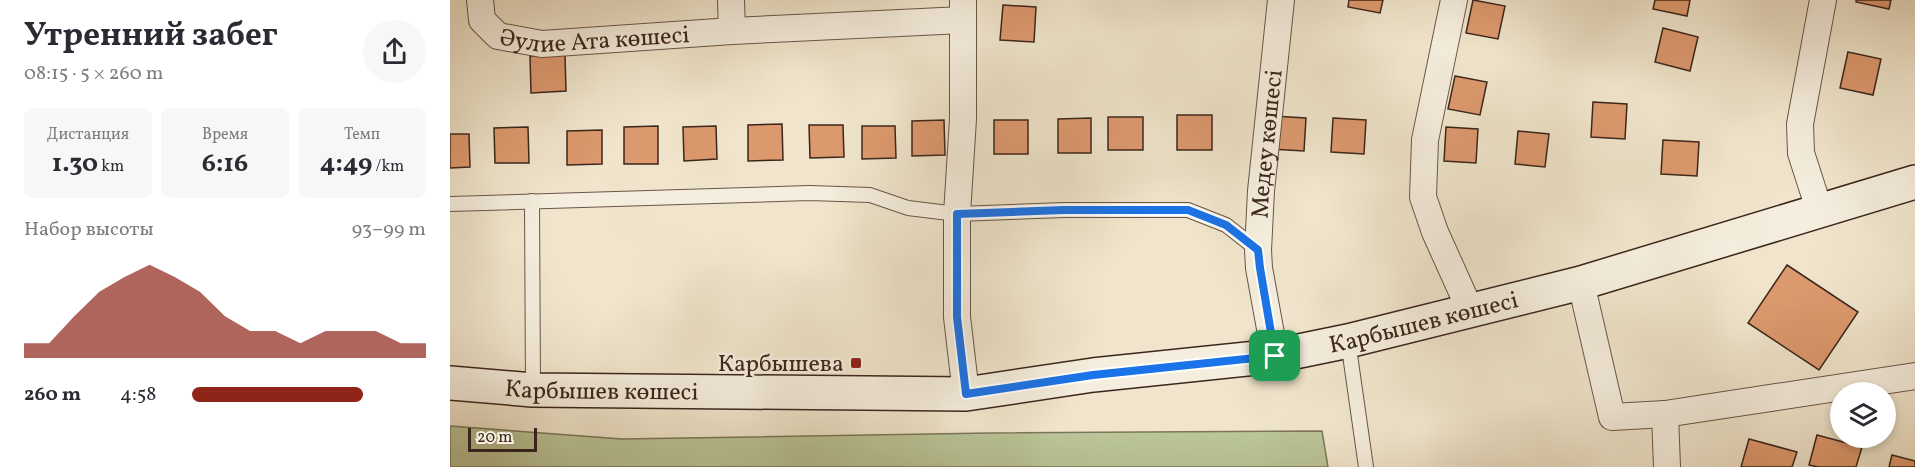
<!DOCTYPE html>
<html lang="ru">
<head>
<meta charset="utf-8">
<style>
  body { margin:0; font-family:Vollkorn,serif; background:#f7f7f7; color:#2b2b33; height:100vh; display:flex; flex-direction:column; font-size:22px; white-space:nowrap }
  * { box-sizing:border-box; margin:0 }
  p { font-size:20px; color:#7c7c81 }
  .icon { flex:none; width:33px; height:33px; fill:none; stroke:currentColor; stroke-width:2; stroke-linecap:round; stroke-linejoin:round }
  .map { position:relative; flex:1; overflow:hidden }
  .sheet { display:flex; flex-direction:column; background:#fff; width:450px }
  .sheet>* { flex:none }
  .controls { position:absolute; left:1380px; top:382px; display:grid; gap:12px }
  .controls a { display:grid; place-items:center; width:66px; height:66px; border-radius:50%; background:#fff; box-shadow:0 3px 9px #0003; font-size:30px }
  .scale { position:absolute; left:18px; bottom:15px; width:69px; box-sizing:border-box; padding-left:6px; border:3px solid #3c261c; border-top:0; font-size:16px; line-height:21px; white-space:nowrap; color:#3c261c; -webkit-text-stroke:4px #f5eede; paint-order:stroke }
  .pin { position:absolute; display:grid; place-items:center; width:51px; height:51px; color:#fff; margin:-26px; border-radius:12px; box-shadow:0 3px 9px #0006 }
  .round { display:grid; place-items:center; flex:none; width:63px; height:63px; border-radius:32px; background:#f7f7f7 }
  .headline { display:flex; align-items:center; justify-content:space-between; height:102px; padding:0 24px }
  h1 { font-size:33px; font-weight:700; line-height:45px }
  .figures { display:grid; grid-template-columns:repeat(3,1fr); gap:9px; height:102px; padding:6px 24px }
  .figures div { display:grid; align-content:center; border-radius:9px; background:#f7f7f7; text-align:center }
  .figures b { font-size:26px; font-weight:700 }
  .figures small { font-size:16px; font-weight:400 }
  .figures p { font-size:16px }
  .chart { height:168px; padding:12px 24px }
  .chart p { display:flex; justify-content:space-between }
  .chart svg { width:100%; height:108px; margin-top:6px; fill:#8f2418; opacity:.7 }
  ul { padding:0 24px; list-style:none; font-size:20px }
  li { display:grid; grid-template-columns:96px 72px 1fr; align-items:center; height:45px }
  li i { height:15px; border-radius:8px; background:#8f2418 }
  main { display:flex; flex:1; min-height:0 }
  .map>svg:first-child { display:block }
  .green { fill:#bac598; stroke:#7b765a; stroke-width:1.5 }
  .building { fill:#dd996e; stroke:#3c261c; stroke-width:1.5 }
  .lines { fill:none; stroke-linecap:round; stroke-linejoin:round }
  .lane-casing { stroke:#695648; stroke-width:16 }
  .street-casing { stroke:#695648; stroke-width:28 }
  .secondary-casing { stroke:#3c261c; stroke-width:36 }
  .lane { stroke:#f5eede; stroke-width:14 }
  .street { stroke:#f5eede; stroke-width:26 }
  .secondary { stroke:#f5eede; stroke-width:33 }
  .route-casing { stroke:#fff; stroke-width:12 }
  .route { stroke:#1a73e8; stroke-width:8 }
  .poi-dot { fill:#8f2418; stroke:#f5eede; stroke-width:2 }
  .labels { text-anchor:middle; stroke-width:5; stroke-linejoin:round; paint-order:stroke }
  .street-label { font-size:24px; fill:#3c261c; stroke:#f5eede }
  .poi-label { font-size:24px; fill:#3c261c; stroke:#f5eede; text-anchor:end }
</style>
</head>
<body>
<main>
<section class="sheet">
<div class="headline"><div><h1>Утренний забег</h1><p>08:15 · 5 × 260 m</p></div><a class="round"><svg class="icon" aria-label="share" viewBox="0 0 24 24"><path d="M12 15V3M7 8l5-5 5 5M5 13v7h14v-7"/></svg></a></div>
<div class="figures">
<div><p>Дистанция</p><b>1.30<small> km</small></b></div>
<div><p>Время</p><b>6:16</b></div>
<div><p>Темп</p><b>4:49<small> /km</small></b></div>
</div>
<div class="chart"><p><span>Набор высоты</span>93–99 m</p>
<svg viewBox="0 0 160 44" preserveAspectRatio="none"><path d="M0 44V38L10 38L20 27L30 17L40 11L50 6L60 11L70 17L80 27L90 33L100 33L110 38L120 33L130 33L140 33L150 38L160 38V44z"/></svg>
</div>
<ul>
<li><b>260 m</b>4:58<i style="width:73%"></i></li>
</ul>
</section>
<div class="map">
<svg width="1465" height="467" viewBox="0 0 1465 467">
  <rect width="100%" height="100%" fill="#f0e5cc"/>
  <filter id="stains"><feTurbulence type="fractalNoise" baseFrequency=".00333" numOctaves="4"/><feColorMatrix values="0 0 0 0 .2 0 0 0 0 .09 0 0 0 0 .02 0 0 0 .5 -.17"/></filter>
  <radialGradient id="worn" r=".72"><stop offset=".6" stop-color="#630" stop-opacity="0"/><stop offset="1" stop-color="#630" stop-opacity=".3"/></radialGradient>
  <path class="green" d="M0,426l172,13 368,-6 332,-2 6,36h-878z"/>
  <g class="building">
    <path d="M899,0h34l-3,13 -32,-6z"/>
    <path d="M1023,0l32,6 -7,33 -32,-6z"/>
    <path d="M1205,0h35l-3,16 -34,-7z"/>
    <path d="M1406,0h35l-2,9 -33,-7z"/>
    <path d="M553,5l33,2 -2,35 -34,-2z"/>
    <path d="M1213,28l35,9 -8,34 -35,-9z"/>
    <path d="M1398,52l33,7 -8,36 -33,-7z"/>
    <path d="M115,55l1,36 -35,2 -1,-37z"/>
    <path d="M1005,76l32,6 -7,33 -32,-6z"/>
    <path d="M1143,102l34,2 -2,35 -34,-2z"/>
    <rect x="727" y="115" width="35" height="35"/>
    <path d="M823,116l33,2 -2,33 -33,-2z"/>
    <rect x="658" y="117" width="35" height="33"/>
    <path d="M641,118v35h-33v-34z"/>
    <path d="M883,118l33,2 -2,34 -33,-2z"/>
    <path d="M494,120l1,35 -33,1v-35z"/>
    <rect x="544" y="120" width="34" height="34"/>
    <path d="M332,124l1,36 -35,1v-36z"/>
    <path d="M359,125h34l1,32 -34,1z"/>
    <path d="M208,126v38h-34v-37z"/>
    <path d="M266,126l1,33 -33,2 -1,-34z"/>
    <path d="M412,126h33l1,32 -34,1z"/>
    <path d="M78,127l1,36h-34l-1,-35z"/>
    <path d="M996,127l32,2 -2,34 -32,-2z"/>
    <path d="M152,130v34l-35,1v-34z"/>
    <path d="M1068,131l31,3 -4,33 -30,-3z"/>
    <path d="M0,134h19l1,33 -20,1z"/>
    <path d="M1213,140l36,2 -2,34 -36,-2z"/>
    <path d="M1337,265l71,47 -39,58 -71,-47z"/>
    <path d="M1367,435l45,12 -6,20h-38l-9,-2z"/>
    <path d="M1299,439l48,13 -5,15h-51z"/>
    <path d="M1442,455l23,6v6h-26z"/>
  </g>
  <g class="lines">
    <g class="lane-casing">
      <g id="lane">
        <path d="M82,201l1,189"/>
        <path d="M0,204l360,-11 60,2 38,13 49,6 107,-4h124l38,15 32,25"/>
        <path d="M898,341l18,126"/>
      </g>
    </g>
    <g class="street-casing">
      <g id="street">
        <path id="s1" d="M30,0l2,20 16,16 44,8 190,-13 231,-11"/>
        <path d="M281,0l1,31"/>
        <path d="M513,0v119l-6,95v103l9,77"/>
        <path d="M1004,0l-29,140 -2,57 12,35 36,80"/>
        <path d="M1370,212l-19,-59 -1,-29 23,-124"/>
        <path d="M1131,283l31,134 53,-3 250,-38"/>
        <path id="s2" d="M825,356l-16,-88 -1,-18 3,-59 20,-191"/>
        <path d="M1215,414l2,53"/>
      </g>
    </g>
    <g class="secondary-casing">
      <g id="secondary">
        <path id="s3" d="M0,383l83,7 433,4 127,-19 182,-19 73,-15 233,-58 334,-101"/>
      </g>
    </g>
    <use href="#lane" class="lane"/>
    <use href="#street" class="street"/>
    <use href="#secondary" class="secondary"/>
  </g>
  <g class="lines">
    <g class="route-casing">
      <path id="route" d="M614,210h124l38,15 32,25 2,18 15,88 -182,19 -127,19 -9,-77v-103z"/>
    </g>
    <use href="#route" class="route"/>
  </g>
  <rect class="poi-dot" x="400" y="357" width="12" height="12" rx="3"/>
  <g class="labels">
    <g class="street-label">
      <text dy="8" stroke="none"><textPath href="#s1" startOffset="140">Әулие Ата көшесі</textPath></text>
      <text dy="8" stroke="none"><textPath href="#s2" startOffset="214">Медеу көшесі</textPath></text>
      <text dy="8" stroke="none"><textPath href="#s3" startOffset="980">Карбышев көшесі</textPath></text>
      <text dy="8" stroke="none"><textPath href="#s3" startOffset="152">Карбышев көшесі</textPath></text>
    </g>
    <g class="poi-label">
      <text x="394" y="371">Карбышева</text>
    </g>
  </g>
  <rect width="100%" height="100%" filter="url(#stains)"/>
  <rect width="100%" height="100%" fill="url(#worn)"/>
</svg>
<div class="controls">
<a><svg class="icon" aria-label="layers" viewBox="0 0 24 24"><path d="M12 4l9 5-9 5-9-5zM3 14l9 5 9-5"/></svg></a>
</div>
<div class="scale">20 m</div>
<div class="pin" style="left:825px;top:356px;background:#1e9e55"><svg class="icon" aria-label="arrive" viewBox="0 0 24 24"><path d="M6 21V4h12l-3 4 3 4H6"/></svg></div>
</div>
</main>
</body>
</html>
